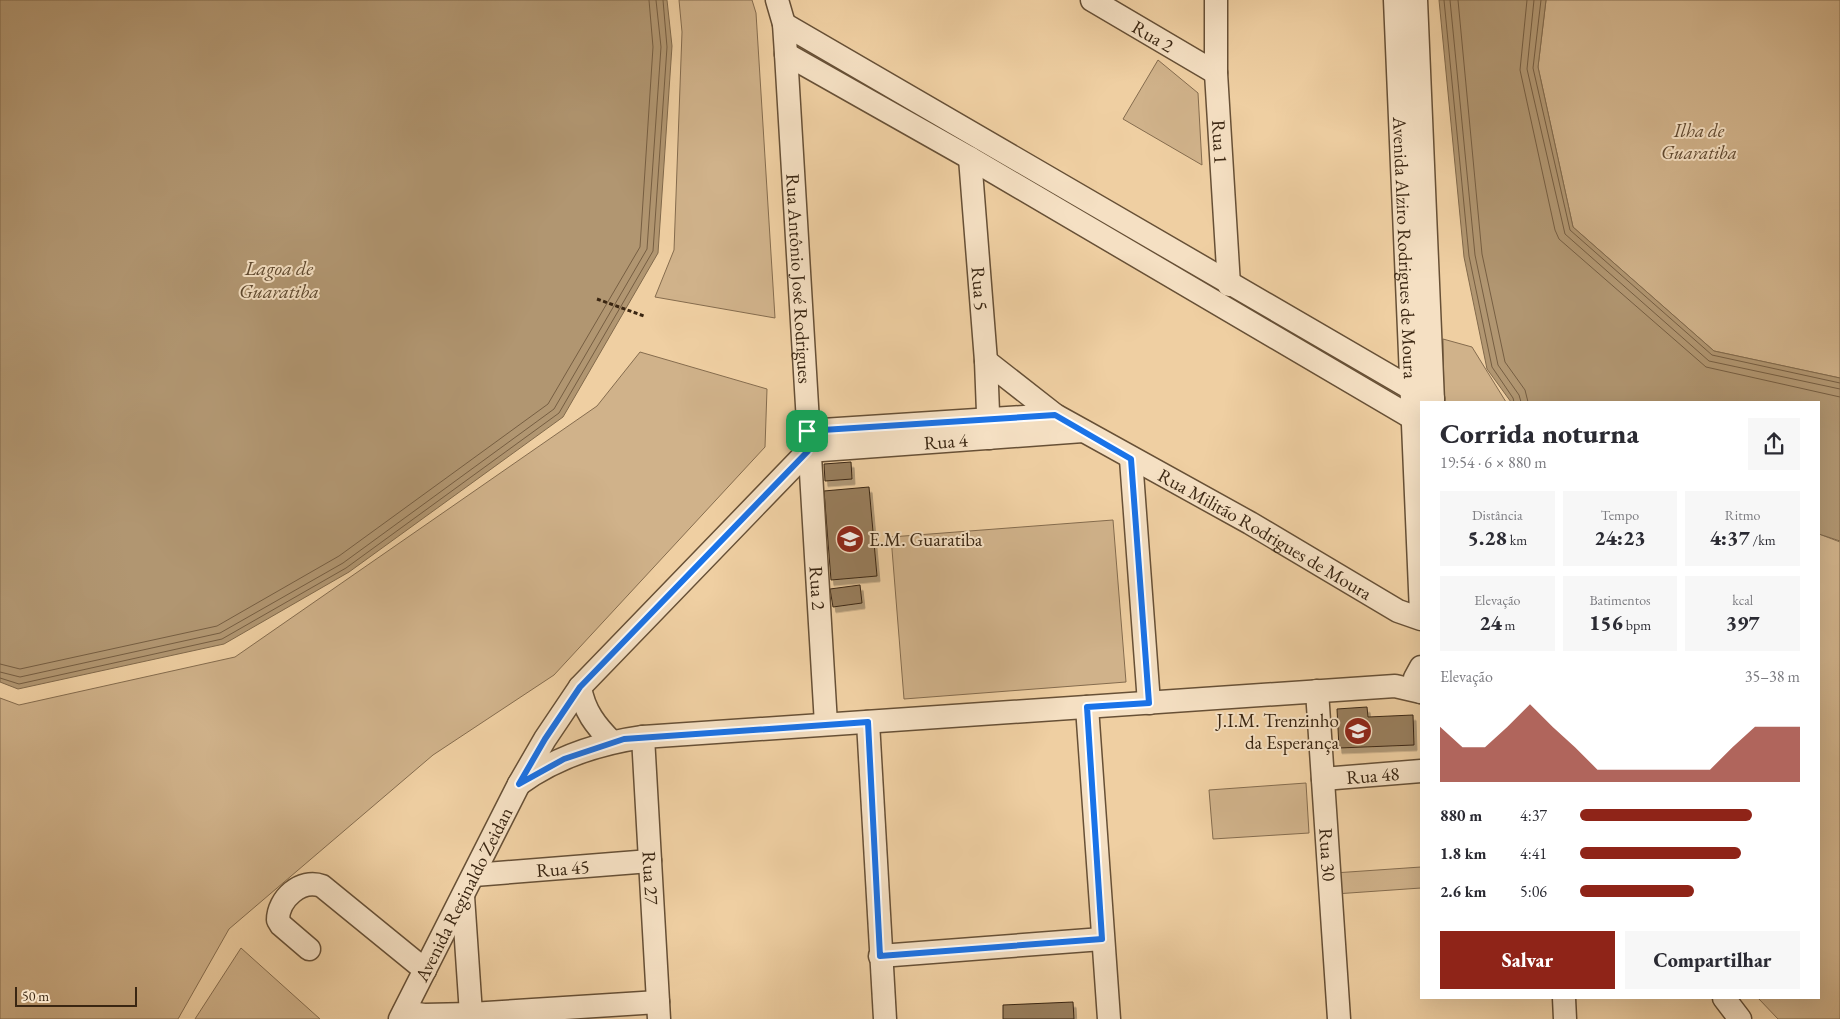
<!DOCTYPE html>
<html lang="pt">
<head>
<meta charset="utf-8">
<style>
  body { margin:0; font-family:"EB Garamond",serif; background:#f7f7f7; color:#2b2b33; height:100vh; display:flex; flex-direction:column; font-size:19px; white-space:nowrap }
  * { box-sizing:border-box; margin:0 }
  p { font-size:16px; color:#7c7c81 }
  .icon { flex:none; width:28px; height:28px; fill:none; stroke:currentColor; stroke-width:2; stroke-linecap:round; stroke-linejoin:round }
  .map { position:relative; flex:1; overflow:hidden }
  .drawer { position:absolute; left:1420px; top:401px; width:400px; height:598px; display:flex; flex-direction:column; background:#fff; border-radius:0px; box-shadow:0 5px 20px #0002 }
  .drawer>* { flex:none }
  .scale { position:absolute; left:15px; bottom:12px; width:122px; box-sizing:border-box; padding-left:5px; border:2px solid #3a2612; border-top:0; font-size:14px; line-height:18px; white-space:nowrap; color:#3a2612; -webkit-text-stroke:4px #f5e0c3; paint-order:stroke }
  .pin { position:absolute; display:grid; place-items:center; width:42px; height:42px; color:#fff; margin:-21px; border-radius:10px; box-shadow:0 2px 8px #0006 }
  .round { display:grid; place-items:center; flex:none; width:52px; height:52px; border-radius:0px; background:#f7f7f7 }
  .summary { display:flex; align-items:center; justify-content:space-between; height:85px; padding:0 20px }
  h1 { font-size:28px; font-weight:800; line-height:38px }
  .metrics { display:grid; grid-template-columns:repeat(3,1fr); gap:8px; height:85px; padding:5px 20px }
  .metrics div { display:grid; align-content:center; border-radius:0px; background:#f7f7f7; text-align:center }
  .metrics b { font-size:21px; font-weight:800 }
  .metrics small { font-size:14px; font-weight:400 }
  .metrics p { font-size:14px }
  .chart { height:140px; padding:10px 20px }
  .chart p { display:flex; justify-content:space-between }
  .chart svg { width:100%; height:90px; margin-top:5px; fill:#8f2418; opacity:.7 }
  .cta { display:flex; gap:10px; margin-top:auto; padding:10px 20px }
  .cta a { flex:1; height:58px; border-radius:0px; background:#8f2418; color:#fff; font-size:20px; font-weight:800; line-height:58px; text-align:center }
  .cta a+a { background:#f7f7f7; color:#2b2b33 }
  ul { padding:0 20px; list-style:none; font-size:16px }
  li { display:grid; grid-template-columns:80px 60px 1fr; align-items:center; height:38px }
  li i { height:12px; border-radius:6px; background:#8f2418 }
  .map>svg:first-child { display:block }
  .green { fill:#d0b28a; stroke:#856c4e }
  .water { fill:#b19671; stroke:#81694b }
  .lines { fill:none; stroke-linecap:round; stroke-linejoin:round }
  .shore { stroke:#765e42; stroke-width:1 }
  .building { fill:#987e5d; stroke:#3a2612; filter:url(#shadow) }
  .minor-casing { stroke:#675036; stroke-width:25 }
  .path { stroke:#3a2612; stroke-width:3; stroke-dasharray:4 2.5; stroke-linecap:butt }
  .minor { stroke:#f5e0c3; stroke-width:22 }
  .route-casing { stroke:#fff; stroke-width:10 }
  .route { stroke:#1a73e8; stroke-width:6 }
  .labels { text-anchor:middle; stroke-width:4; stroke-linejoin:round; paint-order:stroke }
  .street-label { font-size:19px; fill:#3a2612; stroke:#f5e0c3 }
  .park-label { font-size:19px; font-style:italic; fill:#604930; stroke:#f5e0c3 }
  .poi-label { font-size:19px; fill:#3a2612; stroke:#f5e0c3; text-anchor:start }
  .water-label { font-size:20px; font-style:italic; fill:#5e482e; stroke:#f5e0c3 }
</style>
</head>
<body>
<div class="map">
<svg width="1840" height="1019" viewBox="0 0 1840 1019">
  <defs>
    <filter id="shadow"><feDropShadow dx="3" dy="5.5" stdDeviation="0" flood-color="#0004"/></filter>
  </defs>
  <rect width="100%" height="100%" fill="#efcfa2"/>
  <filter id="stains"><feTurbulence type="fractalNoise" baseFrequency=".004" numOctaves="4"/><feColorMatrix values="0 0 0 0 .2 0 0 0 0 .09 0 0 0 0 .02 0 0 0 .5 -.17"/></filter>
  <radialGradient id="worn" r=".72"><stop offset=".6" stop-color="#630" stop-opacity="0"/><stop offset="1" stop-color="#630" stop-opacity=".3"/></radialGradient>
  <g class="green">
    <path d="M679,0h73l4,13 19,305 -120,-21 19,-47 8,-218z"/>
    <path d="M1546,0h294v378l-126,-27 -141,-124 -35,-160z"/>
    <path d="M1158,60l40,33 4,72 -79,-46z"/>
    <path d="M1443,339l29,8 34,55h-62z"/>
    <path d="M640,352l127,37 -2,58 -211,228 -121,80 -204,174 -51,90h-178v-321l19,7 216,-48 362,-251z"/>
    <path d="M1113,520l13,162 -222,17 -13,-162z"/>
    <path d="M1819,534l21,8v477h-62l-20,-21h61z"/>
    <path d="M1306,783l3,50 -96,6 -4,-49z"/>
    <path d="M1421,867v21l-86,6 -1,-21z"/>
    <path d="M241,948l79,71h-125z"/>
  </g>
  <g class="water">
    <path d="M0,0h667l5,46 -14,207 -95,164 -214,155 -125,72 -206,45 -18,-7z"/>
    <path d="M1439,0h107l-8,67 35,160 141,124 126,27v163l-21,-7v-132h-308l-24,-33 -23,-112z"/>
  </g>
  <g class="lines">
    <g class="shore">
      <path d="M1444,0l25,256 23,111 21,31 1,4"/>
      <path d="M1450,0l25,255 23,110 21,30 2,7"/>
      <path d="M1458,0l24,254 23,108 20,28 3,12"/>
      <path d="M1527,0l-7,70 35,160 4,9 147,128 134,30"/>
      <path d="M1534,0l-7,69 38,165 144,127 131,28"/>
      <path d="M1541,0l-8,68 37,162 142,125 128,28"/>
      <path d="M0,664l20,5 197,-43 122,-70 209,-152 92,-157 13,-200 -4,-47"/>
      <path d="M0,672l20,5 200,-44 123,-70 211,-154 93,-160 14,-202 -5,-47"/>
      <path d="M0,678l19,6 203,-45 124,-71 213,-155 94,-162 14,-204 -4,-47"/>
    </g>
  </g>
  <g class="building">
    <path d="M851,462l1,17 -27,2 -1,-17z"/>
    <path d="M869,487l8,89 -46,4 -7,-89z"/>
    <path d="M860,585l2,18 -29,4 -3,-18z"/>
    <path d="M1367,707l1,10 45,-2 1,30 -75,3 -2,-39z"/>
    <path d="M1073,1002l1,17h-71v-14z"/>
  </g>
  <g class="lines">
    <g class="minor-casing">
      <g id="minor">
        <path id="s1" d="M777,0l7,24 2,30 40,670"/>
        <path id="s2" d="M1092,0l124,73"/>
        <path id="s3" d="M1216,0v73l13,212"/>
        <path id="s4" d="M1395,0l26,613"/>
        <path d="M1416,0l17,402"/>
        <path d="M784,24l628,365 21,10"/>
        <path d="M786,54l184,104 451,265"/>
        <path id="s5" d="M970,158l16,203 3,77"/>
        <path id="s6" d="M986,361l69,54 195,108 148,88 23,8"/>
        <path d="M807,431l248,-16"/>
        <path id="s7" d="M808,451l275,-20"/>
        <path d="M1131,459l18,244"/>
        <path d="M1421,667l-6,11 6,14"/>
        <path d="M580,687c4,24 16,39 32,55"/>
        <path id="s8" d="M1317,691l22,328"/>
        <path d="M1087,707l22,312"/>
        <path d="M868,722l17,297"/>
        <path id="s9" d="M643,737l16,282"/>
        <path id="s10" d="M1323,779l98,-8"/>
        <path d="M519,784c36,-26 81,-41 124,-47l752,-51 26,6"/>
        <path id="s11" d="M474,875l176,-14"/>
        <path d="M463,896l8,118"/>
        <path d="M309,949l-28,-24 -3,-5c0,-21 23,-42 44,-34l103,84"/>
        <path d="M880,956l222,-17"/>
        <path d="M1564,998l1,21"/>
        <path d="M1724,998l16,21"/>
        <path d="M404,1012l20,3 47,-1 187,-12"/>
        <path id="s12" d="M400,1019l119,-235 26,-45 35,-52 228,-236"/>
      </g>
    </g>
    <path class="path" d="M597,299l47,17"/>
    <use href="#minor" class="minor"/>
  </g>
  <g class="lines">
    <g class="route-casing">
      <path id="route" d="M1055,415l76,44 18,244 -62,4 15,232 -222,17 -12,-234 -244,17 -60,20 -45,25 26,-45 35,-52 228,-236 -1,-20z"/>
    </g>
    <use href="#route" class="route"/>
  </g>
  <defs>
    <g id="school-disc" transform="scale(1.4375)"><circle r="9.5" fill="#8f2418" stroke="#f5e0c3"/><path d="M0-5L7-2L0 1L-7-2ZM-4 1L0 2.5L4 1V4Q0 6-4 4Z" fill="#fff"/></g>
  </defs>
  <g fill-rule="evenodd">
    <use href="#school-disc" x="850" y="539"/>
    <use href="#school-disc" x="1358" y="731"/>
  </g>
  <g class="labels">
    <g class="street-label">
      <text dy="7" stroke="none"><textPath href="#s2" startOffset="71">Rua 2</textPath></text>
      <text dy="7" stroke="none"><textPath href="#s3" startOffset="142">Rua 1</textPath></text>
      <text dy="7" stroke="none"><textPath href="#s4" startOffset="248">Avenida Alziro Rodrigues de Moura</textPath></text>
      <text dy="7" stroke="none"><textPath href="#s1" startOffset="280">Rua Antônio José Rodrigues</textPath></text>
      <text dy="7" stroke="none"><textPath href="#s5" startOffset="131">Rua 5</textPath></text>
      <text dy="7" stroke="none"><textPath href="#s7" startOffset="138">Rua 4</textPath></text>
      <text dy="7" stroke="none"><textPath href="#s6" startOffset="329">Rua Militão Rodrigues de Moura</textPath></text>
      <text dy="7" stroke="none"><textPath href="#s1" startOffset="590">Rua 2</textPath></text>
      <text dy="7" stroke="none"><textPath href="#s10" startOffset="50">Rua 48</textPath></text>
      <text dy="7" stroke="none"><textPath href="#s8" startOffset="164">Rua 30</textPath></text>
      <text dy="7" stroke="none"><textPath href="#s11" startOffset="89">Rua 45</textPath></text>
      <text dy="7" stroke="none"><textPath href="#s9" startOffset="141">Rua 27</textPath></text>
      <text dy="7" stroke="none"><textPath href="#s12" startOffset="140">Avenida Reginaldo Zeidan</textPath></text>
    </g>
    <g class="park-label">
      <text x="1699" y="137">Ilha de<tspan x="1699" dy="22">Guaratiba</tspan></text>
    </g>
    <g class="poi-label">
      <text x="869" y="546">E.M. Guaratiba</text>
      <text x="1339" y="727" text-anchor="end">J.I.M. Trenzinho<tspan x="1339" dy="22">da Esperança</tspan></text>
    </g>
    <g class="water-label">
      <text x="279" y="275">Lagoa de<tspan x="279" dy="23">Guaratiba</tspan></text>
    </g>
  </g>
  <rect width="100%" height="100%" filter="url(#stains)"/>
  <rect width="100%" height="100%" fill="url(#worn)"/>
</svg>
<div class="scale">50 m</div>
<div class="pin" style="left:807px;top:431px;background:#1e9e55"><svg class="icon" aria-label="arrive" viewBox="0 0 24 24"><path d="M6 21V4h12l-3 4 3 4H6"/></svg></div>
<section class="drawer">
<div class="summary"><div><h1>Corrida noturna</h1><p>19:54 · 6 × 880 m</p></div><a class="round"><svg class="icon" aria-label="share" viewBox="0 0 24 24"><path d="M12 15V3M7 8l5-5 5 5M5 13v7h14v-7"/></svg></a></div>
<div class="metrics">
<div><p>Distância</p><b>5.28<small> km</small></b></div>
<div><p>Tempo</p><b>24:23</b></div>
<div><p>Ritmo</p><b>4:37<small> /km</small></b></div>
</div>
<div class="metrics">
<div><p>Elevação</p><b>24<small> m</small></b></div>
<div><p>Batimentos</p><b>156<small> bpm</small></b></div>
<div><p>kcal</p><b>397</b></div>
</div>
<div class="chart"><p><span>Elevação</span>35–38 m</p>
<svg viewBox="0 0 160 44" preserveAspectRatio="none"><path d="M0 44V17L10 27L20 27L30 17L40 6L50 17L60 27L70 38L80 38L90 38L100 38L110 38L120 38L130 27L140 17L150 17L160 17V44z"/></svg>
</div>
<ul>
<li><b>880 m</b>4:37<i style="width:78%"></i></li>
<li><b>1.8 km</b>4:41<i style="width:73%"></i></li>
<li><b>2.6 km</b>5:06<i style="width:52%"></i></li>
</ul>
<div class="cta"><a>Salvar</a><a>Compartilhar</a></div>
</section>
</div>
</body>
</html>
